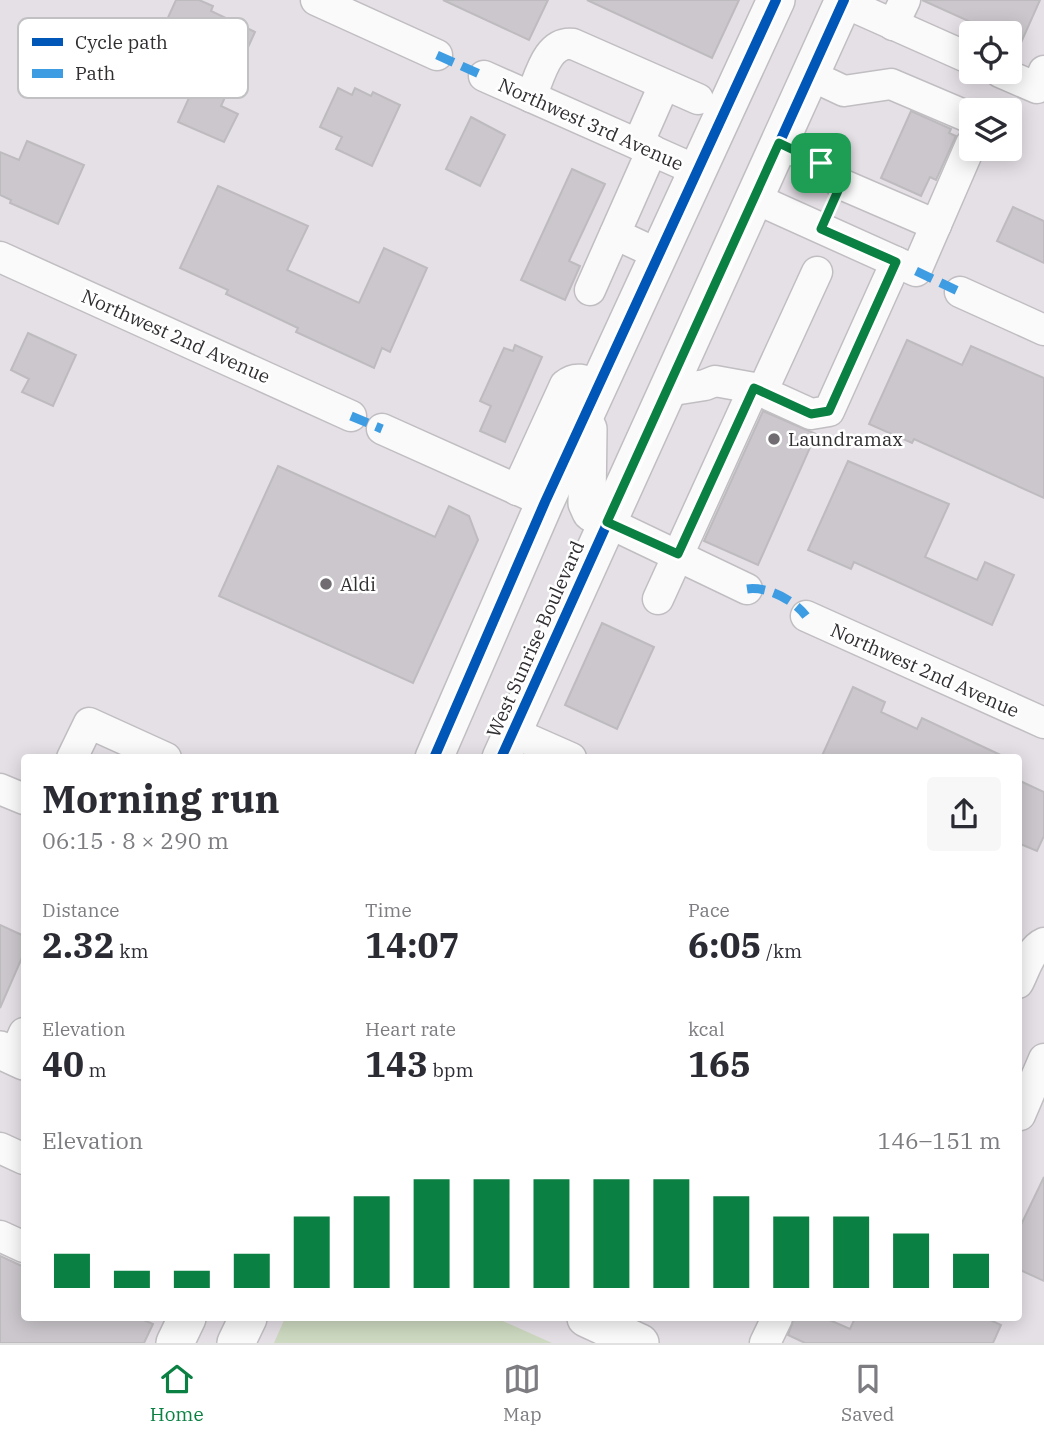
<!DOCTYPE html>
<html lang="en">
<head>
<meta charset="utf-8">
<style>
  body { margin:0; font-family:"IBM Plex Serif",serif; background:#f7f7f7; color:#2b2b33; height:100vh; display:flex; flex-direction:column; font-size:26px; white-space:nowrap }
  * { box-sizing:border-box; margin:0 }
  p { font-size:23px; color:#7c7c81 }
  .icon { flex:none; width:38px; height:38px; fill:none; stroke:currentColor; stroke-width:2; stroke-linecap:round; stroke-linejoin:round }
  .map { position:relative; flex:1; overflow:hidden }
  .side { position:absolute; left:21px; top:754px; width:1001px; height:567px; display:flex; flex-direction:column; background:#fff; border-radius:7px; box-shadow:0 4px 18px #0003 }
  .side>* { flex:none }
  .tools { position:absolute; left:959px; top:21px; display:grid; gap:14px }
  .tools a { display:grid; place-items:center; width:63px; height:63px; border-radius:7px; background:#fff; box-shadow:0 4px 18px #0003; font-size:35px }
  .pin { position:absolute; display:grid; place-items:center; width:60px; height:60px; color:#fff; margin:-30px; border-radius:14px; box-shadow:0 4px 10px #0006 }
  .round { display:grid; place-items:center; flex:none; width:74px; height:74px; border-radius:7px; background:#f7f7f7 }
  .headline { display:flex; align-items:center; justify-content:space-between; height:119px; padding:0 21px }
  h1 { font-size:38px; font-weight:700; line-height:52px }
  .figures { display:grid; grid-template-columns:repeat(3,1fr); gap:10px; height:119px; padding:7px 21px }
  .figures div { display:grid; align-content:center }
  .figures b { font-size:35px; font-weight:700 }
  .figures small { font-size:19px; font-weight:400 }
  .figures p { font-size:19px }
  .chart { height:196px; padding:14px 21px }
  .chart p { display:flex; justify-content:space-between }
  .chart svg { width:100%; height:126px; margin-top:7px; stroke:#0b8043; stroke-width:6 }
  .tab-bar { display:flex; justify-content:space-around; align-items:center; height:98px; border-top:2px solid #e1e1e2; background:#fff; font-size:19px; color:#7c7c81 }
  .tab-bar a { display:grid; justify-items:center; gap:4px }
  .tab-bar .active { color:#0b8043 }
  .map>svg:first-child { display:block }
  .green { fill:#cdd9c0 }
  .building { fill:#cbc7cc; stroke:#bebbbf; stroke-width:2 }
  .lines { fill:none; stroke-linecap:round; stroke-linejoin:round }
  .minor-casing { stroke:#c1bec2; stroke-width:33 }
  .major-casing { stroke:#c1bec2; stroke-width:40 }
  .minor { stroke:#fbfafb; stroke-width:30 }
  .major { stroke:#fbfafb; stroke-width:37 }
  .quiet { stroke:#3e9de2; stroke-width:9; stroke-dasharray:18 9; stroke-linecap:butt }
  .cycleway-casing { stroke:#fff; stroke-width:15 }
  .cycleway { stroke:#0057b8; stroke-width:10 }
  .route-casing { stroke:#fff; stroke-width:14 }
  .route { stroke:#0b8043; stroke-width:9 }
  .poi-dot { fill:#706c71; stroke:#fff; stroke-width:2.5 }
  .labels { text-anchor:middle; stroke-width:5; stroke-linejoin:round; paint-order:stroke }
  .street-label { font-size:19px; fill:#312e32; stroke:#fff }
  .poi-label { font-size:19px; fill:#312e32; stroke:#fff; text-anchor:start }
  .key { fill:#fff; stroke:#c1c0c2; stroke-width:2 }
  .key-label { font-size:19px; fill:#312e32 }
</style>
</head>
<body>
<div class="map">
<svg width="1044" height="1343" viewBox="0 0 1044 1343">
  <rect width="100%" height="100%" fill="#e5e0e6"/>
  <path class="green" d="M285,1318h211l56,25h-278z"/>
  <g class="building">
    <path d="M176,0h23l14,6 -2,5 44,21 -34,74 17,8 -14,28 -46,-20 30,-66 -48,-21z"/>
    <path d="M443,0h105l-19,40z"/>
    <path d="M587,0h152l-27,58z"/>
    <path d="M922,0h118l-20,45 -10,-5v-7h-15z"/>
    <path d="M338,88l14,7 3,-7 16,8 2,-4 27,13 -28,61 -36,-17 6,-12 -22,-10z"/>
    <path d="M911,111l40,18 -2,4 7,3 -20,44 -6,-3 -9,19 -40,-18z"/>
    <path d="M471,117l34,18 -25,51 -34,-17z"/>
    <path d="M27,141l57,24 -26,59 -48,-21 1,-3 -11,-5v-43l19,8z"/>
    <path d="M572,169l33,15 -36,77 11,5 -15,34 -44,-20z"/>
    <path d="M218,186l90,40 -21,44 72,33 25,-55 43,20 -37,84 -8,-4 -8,20 -78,-36 2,-4 -72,-34 2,-4 -48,-22z"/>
    <path d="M1013,207l31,14v42l-47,-22z"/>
    <path d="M28,333l48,22 -23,51 -31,-14 7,-13 -18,-9z"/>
    <path d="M907,340l55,25 9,-19 73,32v120l-130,-59 -2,4 -43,-19z"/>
    <path d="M515,345l27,12 -37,85 -25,-11 11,-25 -11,-5 24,-53 9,3z"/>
    <path d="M763,411l53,23 -58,131 -54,-24z"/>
    <path d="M848,461l101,43 -24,53 52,23 8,-18 29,13 -22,50 -138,-63 -3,7 -43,-19z"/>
    <path d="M278,466l157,71 14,-31 20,10 9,24 -65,143 -194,-87z"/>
    <path d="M602,623l52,24 -37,82 -52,-24z"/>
    <path d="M853,687l32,15 -4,10 36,17 5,-11 85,40h-186z"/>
    <path d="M1018,780l26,12v44l-7,15 -19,-8z"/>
    <path d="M0,925l24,11v17l-24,55z"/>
    <path d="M1044,1177v104l-26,-12v-38z"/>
    <path d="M0,1256l24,11v51h115l14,6 -9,19h-144z"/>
    <path d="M794,1318h31l25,11 5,-11h131l15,7 -8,18h-188l-17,-8z"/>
  </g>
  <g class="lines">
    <g class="minor-casing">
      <g id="minor">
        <path d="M316,0l121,55"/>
        <path d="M843,2l128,57"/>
        <path d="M893,25l12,-25"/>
        <path d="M1000,72l37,16 7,-17"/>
        <path d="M810,75l34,16 47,-7 80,34"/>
        <path d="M484,76l214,95"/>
        <path d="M531,97c9,-21 16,-56 42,-53l125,55"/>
        <path d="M779,143l42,20 20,21 95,41"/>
        <path d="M638,144l26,-59"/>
        <path d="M754,198l162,73 55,-127"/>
        <path d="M615,234l45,21"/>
        <path d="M0,257l351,159"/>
        <path d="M590,290l62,-140"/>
        <path d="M960,292l84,38"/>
        <path d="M667,391l38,-6 10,-4 39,7 57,26 18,-3 67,-149"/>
        <path d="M762,392l55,-120"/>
        <path d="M382,429l163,73"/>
        <path d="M517,490l48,-105c12,-10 21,-4 34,2"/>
        <path d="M607,522l140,67"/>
        <path d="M658,599l96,-211"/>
        <path d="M806,616l238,107"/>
        <path d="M512,732l59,26"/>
        <path d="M72,758l17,-35 77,35"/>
        <path d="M0,789l24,10"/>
        <path d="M1018,983c7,-13 12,-34 26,-40"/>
        <path d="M14,1056l10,-23"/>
        <path d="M1020,1115l24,-56"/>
        <path d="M0,1148l24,11"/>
        <path d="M0,1236l24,11"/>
        <path d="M765,1343l12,-25"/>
      </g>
    </g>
    <g class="major-casing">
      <g id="major">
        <path d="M588,429l-1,74 4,9 16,10"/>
        <path d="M434,758l111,-256 231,-502"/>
        <path d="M501,758l343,-758"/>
        <path d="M0,1050l24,11"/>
        <path d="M586,1318l54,25"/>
        <path d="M175,1343l12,-25"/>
        <path d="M236,1343l12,-25"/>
      </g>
    </g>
    <use href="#minor" class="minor"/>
    <use href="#major" class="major"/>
    <g class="quiet">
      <path d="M437,55l47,21"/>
      <path d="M916,271l44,21"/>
      <path d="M351,416l31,13"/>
      <path d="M747,589c20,-3 47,11 59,27"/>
    </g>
    <g class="cycleway-casing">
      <g id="cycleway">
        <path d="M434,758l111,-256 231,-502"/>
        <path d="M501,758l343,-758"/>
      </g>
    </g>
    <use href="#cycleway" class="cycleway"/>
  </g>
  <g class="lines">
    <g class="route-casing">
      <path id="route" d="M779,143l42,20 20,21 -20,45 75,33 -67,149 -18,3 -57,-26 -76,166 -71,-32z"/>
    </g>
    <use href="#route" class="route"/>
  </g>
  <g class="poi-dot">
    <circle cx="774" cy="439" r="7"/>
    <circle cx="326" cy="584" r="7"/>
  </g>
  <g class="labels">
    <g class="street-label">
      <text transform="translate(591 124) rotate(24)" y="7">Northwest 3rd Avenue</text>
      <text transform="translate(176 336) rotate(24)" y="7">Northwest 2nd Avenue</text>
      <text transform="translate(535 639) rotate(-66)" y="7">West Sunrise Boulevard</text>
      <text transform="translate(925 670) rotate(24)" y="7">Northwest 2nd Avenue</text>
    </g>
    <g class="poi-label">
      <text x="788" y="446">Laundramax</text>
      <text x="340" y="591">Aldi</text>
    </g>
  </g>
  <rect x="18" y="18" width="230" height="80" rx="10" class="key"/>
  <rect x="32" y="38" width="31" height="8" fill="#0057b8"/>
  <rect x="32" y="69" width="31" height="9" fill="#3e9de2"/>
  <g class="key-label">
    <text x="75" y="49">Cycle path</text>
    <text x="75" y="80">Path</text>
  </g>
</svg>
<div class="tools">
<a><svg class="icon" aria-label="locate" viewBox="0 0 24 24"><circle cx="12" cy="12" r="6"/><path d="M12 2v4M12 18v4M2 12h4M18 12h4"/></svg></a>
<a><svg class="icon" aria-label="layers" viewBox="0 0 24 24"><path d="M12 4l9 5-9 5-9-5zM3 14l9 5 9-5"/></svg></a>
</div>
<div class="pin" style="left:821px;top:163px;background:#1e9e55"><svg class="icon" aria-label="arrive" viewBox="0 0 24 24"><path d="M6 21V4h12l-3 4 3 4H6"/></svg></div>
<section class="side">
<div class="headline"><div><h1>Morning run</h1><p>06:15 · 8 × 290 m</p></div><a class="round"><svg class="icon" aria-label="share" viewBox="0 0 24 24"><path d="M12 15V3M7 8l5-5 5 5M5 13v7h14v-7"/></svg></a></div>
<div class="figures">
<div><p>Distance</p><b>2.32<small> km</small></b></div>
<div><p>Time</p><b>14:07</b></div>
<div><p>Pace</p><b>6:05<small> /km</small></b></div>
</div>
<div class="figures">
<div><p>Elevation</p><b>40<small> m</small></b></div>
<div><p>Heart rate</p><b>143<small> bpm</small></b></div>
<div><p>kcal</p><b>165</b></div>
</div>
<div class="chart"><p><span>Elevation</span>146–151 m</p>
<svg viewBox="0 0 160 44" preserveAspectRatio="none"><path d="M5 44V32M15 44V38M25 44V38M35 44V32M45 44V19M55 44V12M65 44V6M75 44V6M85 44V6M95 44V6M105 44V6M115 44V12M125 44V19M135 44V19M145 44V25M155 44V32"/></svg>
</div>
</section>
</div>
<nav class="tab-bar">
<a class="active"><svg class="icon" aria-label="home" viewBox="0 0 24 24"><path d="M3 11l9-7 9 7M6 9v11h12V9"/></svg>Home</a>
<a><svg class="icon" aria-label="map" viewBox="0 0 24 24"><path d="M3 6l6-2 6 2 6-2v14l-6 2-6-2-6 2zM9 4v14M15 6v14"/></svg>Map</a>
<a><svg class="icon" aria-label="saved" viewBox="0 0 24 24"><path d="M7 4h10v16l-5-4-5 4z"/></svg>Saved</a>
</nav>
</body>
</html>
